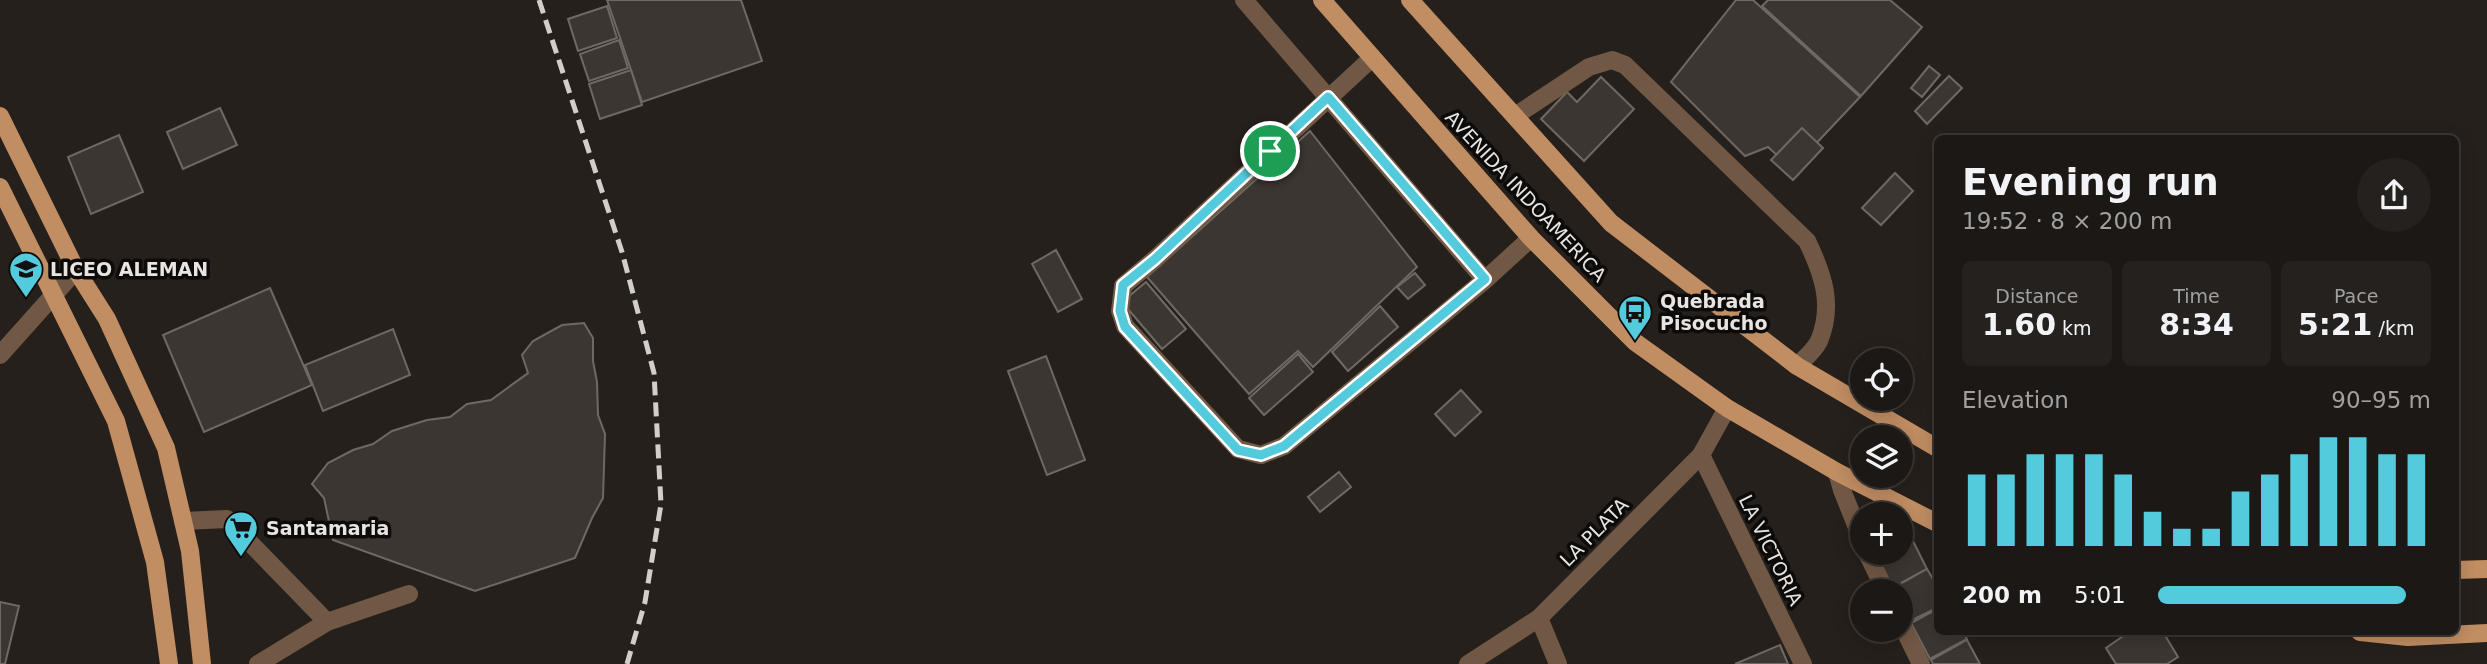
<!DOCTYPE html>
<html lang="en">
<head>
<meta charset="utf-8">
<style>
  body { margin:0; font-family:"DejaVu Sans",sans-serif; background:#25211e; color:#f1f3f6; height:100vh; display:flex; flex-direction:column; font-size:26px; white-space:nowrap }
  * { box-sizing:border-box; margin:0 }
  p { font-size:23px; color:#a0a0a0 }
  .icon { flex:none; width:38px; height:38px; fill:none; stroke:currentColor; stroke-width:2; stroke-linecap:round; stroke-linejoin:round }
  .map { position:relative; flex:1; overflow:hidden }
  .side { position:absolute; left:1934px; top:135px; width:525px; height:500px; display:flex; flex-direction:column; background:#1c1815; border-radius:10px; box-shadow:0 4px 18px #0003,0 0 0 2px #3a3734 }
  .side>* { flex:none }
  .tools { position:absolute; left:1850px; top:348px; display:grid; gap:14px }
  .tools a { display:grid; place-items:center; width:63px; height:63px; border-radius:50%; background:#1c1815; box-shadow:0 4px 18px #0003,0 0 0 2px #3a3734; font-size:35px }
  .pin { position:absolute; display:grid; place-items:center; width:60px; height:60px; color:#fff; margin:-30px; border:4px solid #fff; border-radius:50%; box-shadow:0 2px 7px #0007 }
  .round { display:grid; place-items:center; flex:none; width:74px; height:74px; border-radius:37px; background:#25211e }
  .headline { display:flex; align-items:center; justify-content:space-between; height:119px; padding:0 28px }
  h1 { font-size:38px; font-weight:700; line-height:52px }
  .metrics { display:grid; grid-template-columns:repeat(3,1fr); gap:10px; height:119px; padding:7px 28px }
  .metrics div { display:grid; align-content:center; border-radius:10px; background:#25211e; text-align:center }
  .metrics b { font-size:30px; font-weight:700 }
  .metrics small { font-size:19px; font-weight:400 }
  .metrics p { font-size:19px }
  .chart { height:196px; padding:14px 28px }
  .chart p { display:flex; justify-content:space-between }
  .chart svg { width:100%; height:126px; margin-top:7px; stroke:#54cadd; stroke-width:6 }
  ul { padding:0 28px; list-style:none; font-size:23px }
  li { display:grid; grid-template-columns:112px 84px 1fr; align-items:center; height:52px }
  li i { height:18px; border-radius:9px; background:#54cadd }
  .map>svg:first-child { display:block }
  .building { fill:#3c3632; stroke:#6f6964; stroke-width:2 }
  .lines { fill:none; stroke-linecap:round; stroke-linejoin:round }
  .minor { stroke:#715844; stroke-width:18 }
  .major { stroke:#c18d62; stroke-width:18 }
  .rail { stroke:#d2cecb; stroke-width:5; stroke-dasharray:14 7; stroke-linecap:butt }
  .route-casing { stroke:#fff; stroke-width:14 }
  .route { stroke:#54cadd; stroke-width:9 }
  .labels { text-anchor:middle; stroke-width:7; stroke-linejoin:round; paint-order:stroke }
  .street-label { font-size:19px; fill:#e8e4e1; stroke:#0d0b09 }
  .poi-label { font-size:19px; font-weight:bold; fill:#e8e4e1; stroke:#0d0b09; text-anchor:start }
</style>
</head>
<body>
<div class="map">
<svg width="2487" height="664" viewBox="0 0 2487 664">
  <rect width="100%" height="100%" fill="#26201c"/>
  <g class="building">
    <path d="M607,0h134l21,61 -120,41z"/>
    <path d="M1736,0h17l107,97 -68,72 -24,-22 -23,9 -74,-74z"/>
    <path d="M1768,0h122l32,27 -61,69 -99,-90z"/>
    <path d="M607,6l10,32 -39,13 -10,-32z"/>
    <path d="M619,40l9,28 -39,13 -9,-27z"/>
    <path d="M1929,66l11,9 -18,22 -11,-9z"/>
    <path d="M631,70l11,35 -42,14 -11,-35z"/>
    <path d="M1949,76l13,12 -35,36 -12,-13z"/>
    <path d="M1601,77l33,32 -50,52 -43,-42 26,-27 10,10z"/>
    <path d="M220,108l17,37 -54,24 -16,-37z"/>
    <path d="M1802,128l21,20 -30,32 -22,-20z"/>
    <path d="M1310,131l107,136 -104,100 -15,-16 -49,43 -102,-117z"/>
    <path d="M119,135l24,57 -52,22 -23,-57z"/>
    <path d="M1895,173l18,18 -32,34 -19,-17z"/>
    <path d="M1056,250l26,49 -24,13 -26,-48z"/>
    <path d="M1415,273l10,12 -17,14 -11,-12z"/>
    <path d="M1146,282l40,47 -24,20 -40,-47z"/>
    <path d="M270,288l42,97 -108,47 -41,-97z"/>
    <path d="M1380,306l18,21 -50,44 -16,-19z"/>
    <path d="M584,323l9,15v23l4,21 1,33 7,19 -2,64 -11,20 -17,40 -100,33 -142,-51 -9,-42 -12,-14 16,-21 25,-13 20,-6 19,-13 35,-11 23,-3 17,-13 24,-4 37,-27 -6,-18 11,-14 29,-16z"/>
    <path d="M393,329l17,46 -87,36 -18,-46z"/>
    <path d="M1298,354l15,18 -49,43 -15,-17z"/>
    <path d="M1046,356l39,104 -38,15 -39,-104z"/>
    <path d="M1461,390l20,22 -26,24 -20,-22z"/>
    <path d="M1339,472l12,15 -31,25 -12,-15z"/>
    <path d="M1909,533l18,36 -35,19 -18,-35h26v-15z"/>
    <path d="M1927,569l10,17v22l-27,13 -10,-19v-10h-5l-2,-4z"/>
    <path d="M0,602l19,4 -14,58h-5z"/>
    <path d="M1937,609v23h26l4,7 -37,20 -19,-36z"/>
    <path d="M2129,632h34l15,25 -11,7h-51l-10,-16z"/>
    <path d="M1967,640l13,24h-47l-2,-4z"/>
    <path d="M1780,645l8,19h-53z"/>
  </g>
  <g class="lines">
    <g class="minor">
      <path d="M1244,0l241,280"/>
      <path d="M1372,58l-217,201 -32,27 -3,25 5,15 113,123 23,6 23,-9 201,-166 46,-42"/>
      <path d="M1515,116l74,-49 23,-7 13,5 182,176c16,33 27,64 12,100 -4,9 -15,18 -22,25"/>
      <path d="M0,355l76,-85"/>
      <path d="M1701,455l102,209"/>
      <path d="M1837,472l5,18 20,50"/>
      <path d="M183,521l44,-2 100,103"/>
      <path d="M1867,553l19,39"/>
      <path d="M1539,618l19,46"/>
      <path d="M1900,621l21,43"/>
      <path d="M258,664l69,-42 82,-28"/>
      <path d="M1468,664l71,-46 162,-163 26,-47"/>
    </g>
    <g class="major">
      <path d="M1322,0l209,238 104,104 92,66 110,64 100,51"/>
      <path d="M1410,0l201,223 186,143 140,82"/>
      <path d="M0,116l76,154 31,49 59,129 24,103 12,113"/>
      <path d="M0,187l116,234 39,141 14,102"/>
      <path d="M2455,570l32,-1"/>
      <path d="M2360,632l48,5 79,-4"/>
    </g>
    <path class="rail" d="M539,0l83,252 32,121 7,131 -16,98 -18,62"/>
  </g>
  <g class="lines">
    <g class="route-casing">
      <path id="route" d="M1328,97l157,182 -201,167 -23,9 -23,-5 -113,-123 -5,-16 3,-26 32,-26z"/>
    </g>
    <use href="#route" class="route"/>
  </g>
  <defs>
    <g id="school-pin" transform="scale(1.75)"><path d="M0 17L-7.5 6A9.5 9.5 0 1 1 7.5 6Z" fill="#54cadd" stroke="#0d0b09"/><path d="M0-5L7-2L0 1L-7-2ZM-4 1L0 2.5L4 1V4Q0 6-4 4Z" fill="#111"/></g>
    <g id="bus-pin" transform="scale(1.75)"><path d="M0 17L-7.5 6A9.5 9.5 0 1 1 7.5 6Z" fill="#54cadd" stroke="#0d0b09"/><path d="M-5-6H5V4H4V6H2V4H-2V6H-4V4H-5ZM-3.5-4V0h7V-4ZM-3.5 1.2v1.5H-2V1.2ZM2 1.2v1.5H3.5V1.2Z" fill="#111"/></g>
    <g id="supermarket-pin" transform="scale(1.75)"><path d="M0 17L-7.5 6A9.5 9.5 0 1 1 7.5 6Z" fill="#54cadd" stroke="#0d0b09"/><path d="M-6-5.5h2.5l.6 2H6L4.5 2H-2.5L-4.4-4H-6ZM-1.5 3.2a1.3 1.3 0 1 0 .1 0ZM3 3.2a1.3 1.3 0 1 0 .1 0Z" fill="#111"/></g>
  </defs>
  <g fill-rule="evenodd">
    <use href="#school-pin" x="26" y="269"/>
    <use href="#bus-pin" x="1635" y="312"/>
    <use href="#supermarket-pin" x="241" y="528"/>
  </g>
  <g class="labels">
    <g class="street-label">
      <text transform="translate(1526 196) rotate(47)" y="7">AVENIDA INDOAMERICA</text>
      <text transform="translate(1594 532) rotate(-45)" y="7">LA PLATA</text>
      <text transform="translate(1771 550) rotate(64)" y="7">LA VICTORIA</text>
    </g>
    <g class="poi-label">
      <text x="50" y="276">LICEO ALEMAN</text>
      <text x="1660" y="308">Quebrada<tspan x="1660" dy="22">Pisocucho</tspan></text>
      <text x="266" y="535">Santamaria</text>
    </g>
  </g>
</svg>
<div class="tools">
<a><svg class="icon" aria-label="locate" viewBox="0 0 24 24"><circle cx="12" cy="12" r="6"/><path d="M12 2v4M12 18v4M2 12h4M18 12h4"/></svg></a>
<a><svg class="icon" aria-label="layers" viewBox="0 0 24 24"><path d="M12 4l9 5-9 5-9-5zM3 14l9 5 9-5"/></svg></a>
<a>+</a>
<a>−</a>
</div>
<div class="pin" style="left:1270px;top:151px;background:#1e9e55"><svg class="icon" aria-label="arrive" viewBox="0 0 24 24"><path d="M6 21V4h12l-3 4 3 4H6"/></svg></div>
<section class="side">
<div class="headline"><div><h1>Evening run</h1><p>19:52 · 8 × 200 m</p></div><a class="round"><svg class="icon" aria-label="share" viewBox="0 0 24 24"><path d="M12 15V3M7 8l5-5 5 5M5 13v7h14v-7"/></svg></a></div>
<div class="metrics">
<div><p>Distance</p><b>1.60<small> km</small></b></div>
<div><p>Time</p><b>8:34</b></div>
<div><p>Pace</p><b>5:21<small> /km</small></b></div>
</div>
<div class="chart"><p><span>Elevation</span>90–95 m</p>
<svg viewBox="0 0 160 44" preserveAspectRatio="none"><path d="M5 44V19M15 44V19M25 44V12M35 44V12M45 44V12M55 44V19M65 44V32M75 44V38M85 44V38M95 44V25M105 44V19M115 44V12M125 44V6M135 44V6M145 44V12M155 44V12"/></svg>
</div>
<ul>
<li><b>200 m</b>5:01<i style="width:91%"></i></li>
</ul>
</section>
</div>
</body>
</html>
